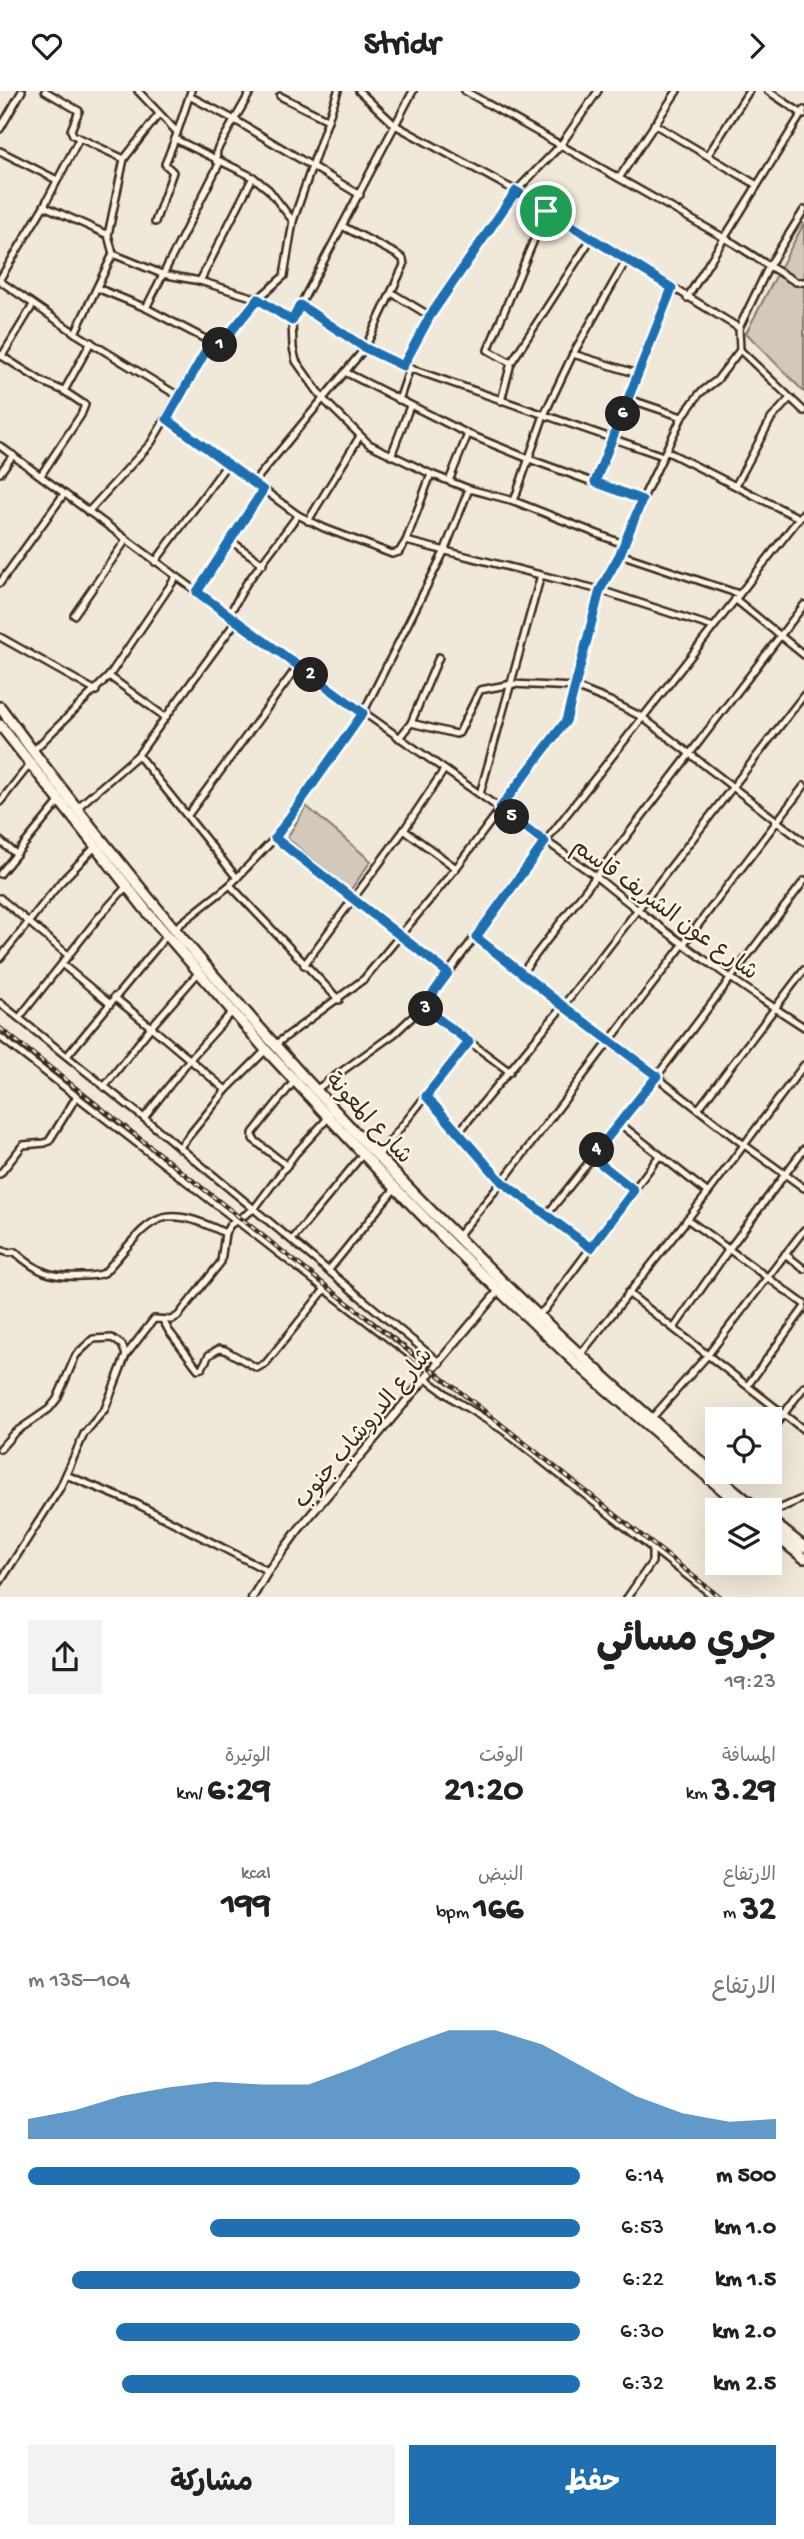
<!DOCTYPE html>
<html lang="ar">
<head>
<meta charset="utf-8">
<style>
  body { margin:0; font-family:"Gochi Hand","Playpen Sans Arabic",sans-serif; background:#f2f2f2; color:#202124; direction:rtl; height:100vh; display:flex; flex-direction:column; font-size:26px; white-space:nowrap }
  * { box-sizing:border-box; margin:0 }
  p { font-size:23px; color:#757577 }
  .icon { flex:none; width:38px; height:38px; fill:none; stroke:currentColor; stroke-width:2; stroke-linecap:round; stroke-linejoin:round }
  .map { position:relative; height:1506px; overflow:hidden; direction:ltr }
  .panel { display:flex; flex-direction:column; background:#fff; flex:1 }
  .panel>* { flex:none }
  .tools { position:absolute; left:705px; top:1316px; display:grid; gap:14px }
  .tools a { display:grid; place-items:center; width:77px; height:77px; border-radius:0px; background:#fff; box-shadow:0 7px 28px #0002; font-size:35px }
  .pin { position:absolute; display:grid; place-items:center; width:60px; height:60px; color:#fff; margin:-30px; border:4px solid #fff; border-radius:50%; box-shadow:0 2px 7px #0007 }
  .km { position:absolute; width:35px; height:35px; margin:-18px; border-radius:50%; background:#222; color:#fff; font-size:19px; line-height:35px; text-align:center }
  .round { display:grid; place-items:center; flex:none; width:74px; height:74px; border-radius:0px; background:#f2f2f2 }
  .headline { display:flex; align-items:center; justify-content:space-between; height:119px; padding:0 28px }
  h1 { font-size:38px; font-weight:700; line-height:52px }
  .stats { display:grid; grid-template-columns:repeat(3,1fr); gap:10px; height:119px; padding:7px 28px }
  .stats div { display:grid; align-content:center }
  .stats b { font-size:35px; font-weight:700 }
  .stats small { font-size:19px; font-weight:400 }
  .stats p { font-size:19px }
  .chart { height:196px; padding:14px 28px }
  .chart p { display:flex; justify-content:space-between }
  .chart svg { width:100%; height:126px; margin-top:7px; fill:#1f6fb2; opacity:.7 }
  .cta { display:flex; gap:14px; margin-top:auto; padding:14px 28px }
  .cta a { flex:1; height:80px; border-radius:0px; background:#1f6fb2; color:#fff; font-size:28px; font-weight:700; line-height:80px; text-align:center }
  .cta a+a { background:#f2f2f2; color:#202124 }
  ul { padding:0 28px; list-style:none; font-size:23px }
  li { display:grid; grid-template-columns:112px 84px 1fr; align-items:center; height:52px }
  li i { height:18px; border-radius:9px; background:#1f6fb2 }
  header { display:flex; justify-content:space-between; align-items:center; height:91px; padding:0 28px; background:#fff; font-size:32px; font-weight:700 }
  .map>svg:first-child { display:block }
  .green { fill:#d2c9ba; stroke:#867a6c; stroke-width:2 }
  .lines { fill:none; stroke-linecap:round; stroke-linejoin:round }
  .minor-casing { stroke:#3b2a1e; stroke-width:10 }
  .tertiary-casing { stroke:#3b2a1e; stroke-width:11 }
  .trunk-casing { stroke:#3b2a1e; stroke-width:14 }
  .minor { stroke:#fcf5e5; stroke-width:5 }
  .tertiary { stroke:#fcf5e5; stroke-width:6 }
  .trunk { stroke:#fcf5e5; stroke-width:9 }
  .rail-casing { stroke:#3b2a1e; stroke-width:4.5 }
  .rail { stroke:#fcf5e5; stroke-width:2; stroke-dasharray:5; stroke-linecap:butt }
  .route-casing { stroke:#fff; stroke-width:14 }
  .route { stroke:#1f6fb2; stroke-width:9 }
  .labels { text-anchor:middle; stroke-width:5; stroke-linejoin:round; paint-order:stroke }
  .street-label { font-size:23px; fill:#3b2a1e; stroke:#fcf5e5 }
</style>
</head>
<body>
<header><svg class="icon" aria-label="forward" viewBox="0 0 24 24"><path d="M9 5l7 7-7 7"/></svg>Stridr<svg class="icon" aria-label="heart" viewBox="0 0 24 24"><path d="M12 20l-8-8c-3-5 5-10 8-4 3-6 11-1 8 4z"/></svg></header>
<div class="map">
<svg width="804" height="1507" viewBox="0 0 804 1507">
  <rect width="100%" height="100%" fill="#f0e9d9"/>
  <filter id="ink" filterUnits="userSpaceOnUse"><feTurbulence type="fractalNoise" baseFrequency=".0143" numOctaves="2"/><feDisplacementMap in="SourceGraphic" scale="14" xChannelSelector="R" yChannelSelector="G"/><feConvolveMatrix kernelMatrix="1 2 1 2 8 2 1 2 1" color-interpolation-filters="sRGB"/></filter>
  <g filter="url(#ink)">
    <g class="green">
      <path d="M804,132v169l-58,-59z"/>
      <path d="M306,715l65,55 -21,30 -63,-53z"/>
    </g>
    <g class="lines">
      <g class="minor-casing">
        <g id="minor">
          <path d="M45,0l34,20 -8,19 2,5 51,24"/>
          <path d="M138,0l39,41"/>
          <path d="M191,0l-16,48 78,38 16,13 24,31"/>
          <path d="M359,0l36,34 121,66 223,137"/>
          <path d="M413,0l-121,230 1,27 3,13 27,38 46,45 62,30 38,15 45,12 109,43"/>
          <path d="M465,0l270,153 34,22 -30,62 1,22 64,61"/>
          <path d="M768,0l36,24"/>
          <path d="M280,5l48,24"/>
          <path d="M191,6l44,23 125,75"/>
          <path d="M654,33l103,61"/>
          <path d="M0,38l22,-38"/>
          <path d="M0,60l57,29"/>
          <path d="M708,64l41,-64"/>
          <path d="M216,70l1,-11 34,-59"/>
          <path d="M619,87l58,-87"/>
          <path d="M44,115l64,29"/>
          <path d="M804,119l-35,56 27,16h8"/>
          <path d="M155,131l18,-50 -8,-8 10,-25"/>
          <path d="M113,163l49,20 38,7 58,18 34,22"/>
          <path d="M0,188l44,-73 35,-67"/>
          <path d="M0,190l75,52 105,64"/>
          <path d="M200,190l53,-104"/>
          <path d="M97,197l49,20 65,34"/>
          <path d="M392,202l38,23"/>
          <path d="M687,207l117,-188"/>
          <path d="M300,214l65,43 38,18 260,90"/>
          <path d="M146,217l74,-146"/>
          <path d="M75,242l38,-79 -5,-19 16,-76 35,-45"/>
          <path d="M573,263l65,20"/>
          <path d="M0,264l43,27 21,9"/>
          <path d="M2,265l31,-51"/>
          <path d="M511,272l-23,-13 58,-139"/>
          <path d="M403,275l27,-50 86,-125 44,-45 38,-55"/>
          <path d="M345,281l123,62 61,25 113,41"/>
          <path d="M629,308l53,18"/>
          <path d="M399,309l11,-32"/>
          <path d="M501,310l10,-38 80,-124"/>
          <path d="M167,328l131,96 26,13 68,26 7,-2 7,-11 25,-67"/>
          <path d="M0,355l298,220 296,209c67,55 137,105 210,152"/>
          <path d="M666,360l133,67"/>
          <path d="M391,365l19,-50"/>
          <path d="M0,382l13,-18"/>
          <path d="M41,384l40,-60 4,-10 -21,-14 27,-49"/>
          <path d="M449,390l19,-47"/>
          <path d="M254,391l111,-134 39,-83 -1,-6 -5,-4 -56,-29"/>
          <path d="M595,391l77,-194"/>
          <path d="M736,394l35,-66 19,-21"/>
          <path d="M514,410l30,-86 29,-61 54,-95"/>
          <path d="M88,421l63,-69 60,-101 6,3 4,-1 37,-45 26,-23 9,-55 45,-130"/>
          <path d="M308,430l52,-85"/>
          <path d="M231,450l32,23"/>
          <path d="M406,450l194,49 113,37"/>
          <path d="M620,463l119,40"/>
          <path d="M155,471l73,-99"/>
          <path d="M0,492l64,-89"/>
          <path d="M197,501l66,-102"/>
          <path d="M735,508l69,56"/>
          <path d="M74,524l52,-75"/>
          <path d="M229,524l17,-31 52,-69"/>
          <path d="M0,546l96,54"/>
          <path d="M109,585l56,41"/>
          <path d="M411,632l45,11 3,-1 21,-43 32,-6 63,3 35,14 32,16 162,125"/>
          <path d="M399,647l12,-15 28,-66"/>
          <path d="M33,660l76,-75 67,-99"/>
          <path d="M138,664l99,123"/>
          <path d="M480,703l61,-219"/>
          <path d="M0,711l30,-38"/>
          <path d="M77,717l61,-53 99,-135"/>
          <path d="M188,724l110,-149"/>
          <path d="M404,739l52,38"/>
          <path d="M275,747l173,135"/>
          <path d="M0,750l16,13"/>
          <path d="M0,783l59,-72"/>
          <path d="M230,794l109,115"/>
          <path d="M0,807l69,58"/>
          <path d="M174,838l56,-44 45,-47 88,-125 81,-161 25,-63"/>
          <path d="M476,846l267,207 61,44"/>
          <path d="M0,867l59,-74 37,-38"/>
          <path d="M63,874l46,38"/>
          <path d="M304,874l100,-135 40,-60"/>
          <path d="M521,883l283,-369"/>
          <path d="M114,906l37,30 48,-55"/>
          <path d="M0,912l144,115 296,245"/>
          <path d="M423,916l87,65"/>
          <path d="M19,927l79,-100 28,-31"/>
          <path d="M0,946l432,335"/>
          <path d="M276,953l88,-65 92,-111 105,-140 5,-7 34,-131 20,-36 22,-54 40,-83 18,-24 17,-13 23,-30"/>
          <path d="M67,965l100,-121"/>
          <path d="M104,996l47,-60 75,63"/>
          <path d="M317,998l77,-55 29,-27 122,-165 259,-330"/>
          <path d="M426,1005l76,86 89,66"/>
          <path d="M699,1017l105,-138"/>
          <path d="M144,1027l46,-59 43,-48"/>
          <path d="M619,1032l89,70"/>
          <path d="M458,1042l105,-127 241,-311"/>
          <path d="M179,1057l47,-58 40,-40"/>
          <path d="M378,1065l91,-114"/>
          <path d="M592,1066l42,33"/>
          <path d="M287,1075l-34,-27v-6l42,-53"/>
          <path d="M0,1083l23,-29 22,-2 4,-2 28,-45"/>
          <path d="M546,1125l111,-140 147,-195"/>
          <path d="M687,1128l117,85"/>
          <path d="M457,1146l45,-55 302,-396"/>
          <path d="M292,1149l71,-86"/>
          <path d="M0,1159l9,3 6,-1c22,20 36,26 67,24 8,0 15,0 22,-3 46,-50 50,-75 121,-40"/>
          <path d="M785,1163l19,15"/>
          <path d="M328,1180l68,-84"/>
          <path d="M628,1202l176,137"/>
          <path d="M538,1224l7,-6 115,-154"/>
          <path d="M163,1229l6,11 29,38 4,-1 7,-13 10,-6 6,1 32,18 9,-5 59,-74"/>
          <path d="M674,1237l55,-79 75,-100"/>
          <path d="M580,1264l128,-162 96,-128"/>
          <path d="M426,1288l30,22 47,29 149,118v14l-25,36"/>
          <path d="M748,1294l56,-77"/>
          <path d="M651,1328l56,-63 97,-126"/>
          <path d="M770,1341l34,-45"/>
          <path d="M0,1358l14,-16 35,-24 8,-10 19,-44 17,-16 19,-1 10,7 4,10"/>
          <path d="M66,1384l71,29 131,67"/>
          <path d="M721,1389l11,-8"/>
          <path d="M770,1422l34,-15"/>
          <path d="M652,1457l64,50"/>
          <path d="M0,1491l60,-94 24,-54 21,-25 21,-54 28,-36 17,1 7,-4 43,-54 4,-29 5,-8 24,-16 42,-56 33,-36"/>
        </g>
      </g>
      <g class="tertiary-casing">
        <path id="tertiary" d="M252,1507l16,-27 31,-42 202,-241"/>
      </g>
      <g class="trunk-casing">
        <g id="trunk">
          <path d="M0,616c216,294 476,570 758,803"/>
          <path d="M0,634l148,188 118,137 114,122 70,72 125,118 171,148"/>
          <path d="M770,1429l34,27"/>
          <path d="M770,1440l34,27"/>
        </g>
      </g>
      <use href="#minor" class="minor"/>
      <use href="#tertiary" class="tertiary"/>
      <use href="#trunk" class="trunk"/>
      <g class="rail-casing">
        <path id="rail" d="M0,937l721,570"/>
      </g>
      <use href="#rail" class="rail"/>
    </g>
  </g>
  <g class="lines" filter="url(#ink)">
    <g class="route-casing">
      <path id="route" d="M516,100l156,97 -77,194 47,18 -22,54 -20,36 -34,131 -66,87 45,34 -69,95 87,69 94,70 -65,81 42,33 -43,58 -89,-66 -76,-86 43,-54 -46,-35 25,-34 -173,-135 88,-125 -166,-121 66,-102 -96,-71 44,-77 6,3 4,-1 37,-45 34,22 8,-16 65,43 38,18 27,-50z"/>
    </g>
    <use href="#route" class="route"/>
  </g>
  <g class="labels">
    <g class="street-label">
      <text transform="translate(666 817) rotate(36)" y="8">شارع عون الشريف قاسم</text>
      <text transform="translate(370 1026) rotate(47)" y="8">شارع المعونة</text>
      <text transform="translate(362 1336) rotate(-50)" y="8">شارع الدروشاب جنوب</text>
    </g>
  </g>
</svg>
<div class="tools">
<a><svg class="icon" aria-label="locate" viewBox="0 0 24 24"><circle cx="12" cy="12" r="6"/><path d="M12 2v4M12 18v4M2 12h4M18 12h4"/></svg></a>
<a><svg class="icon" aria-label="layers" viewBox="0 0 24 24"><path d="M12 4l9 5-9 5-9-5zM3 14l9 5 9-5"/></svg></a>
</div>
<div class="pin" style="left:546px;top:120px;background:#1e9e55"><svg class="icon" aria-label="arrive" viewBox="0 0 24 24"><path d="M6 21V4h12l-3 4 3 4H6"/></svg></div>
<b class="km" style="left:220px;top:254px">1</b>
<b class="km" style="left:311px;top:584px">2</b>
<b class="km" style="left:426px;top:918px">3</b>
<b class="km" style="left:597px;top:1059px">4</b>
<b class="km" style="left:512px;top:726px">5</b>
<b class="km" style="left:623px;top:323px">6</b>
</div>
<section class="panel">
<div class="headline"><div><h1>جري مسائي</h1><p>19:23</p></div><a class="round"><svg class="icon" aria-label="share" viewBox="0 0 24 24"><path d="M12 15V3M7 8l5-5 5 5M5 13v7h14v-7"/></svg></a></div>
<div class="stats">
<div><p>المسافة</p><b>3.29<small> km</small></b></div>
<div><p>الوقت</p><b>21:20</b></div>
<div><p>الوتيرة</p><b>6:29<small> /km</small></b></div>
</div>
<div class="stats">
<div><p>الارتفاع</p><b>32<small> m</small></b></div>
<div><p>النبض</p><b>166<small> bpm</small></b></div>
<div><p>kcal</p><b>199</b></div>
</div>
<div class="chart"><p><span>الارتفاع</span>104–135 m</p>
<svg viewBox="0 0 160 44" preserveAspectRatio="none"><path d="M0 44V37L10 34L20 29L30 26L40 24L50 25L60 25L70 19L80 12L90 6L100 6L110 11L120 20L130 29L140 35L150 38L160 37V44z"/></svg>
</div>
<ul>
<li><b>500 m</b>6:14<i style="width:100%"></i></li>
<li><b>1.0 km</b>6:53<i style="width:67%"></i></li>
<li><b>1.5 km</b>6:22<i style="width:92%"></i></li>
<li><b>2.0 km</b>6:30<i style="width:84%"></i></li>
<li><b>2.5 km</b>6:32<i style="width:83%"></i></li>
</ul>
<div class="cta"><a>حفظ</a><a>مشاركة</a></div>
</section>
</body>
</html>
